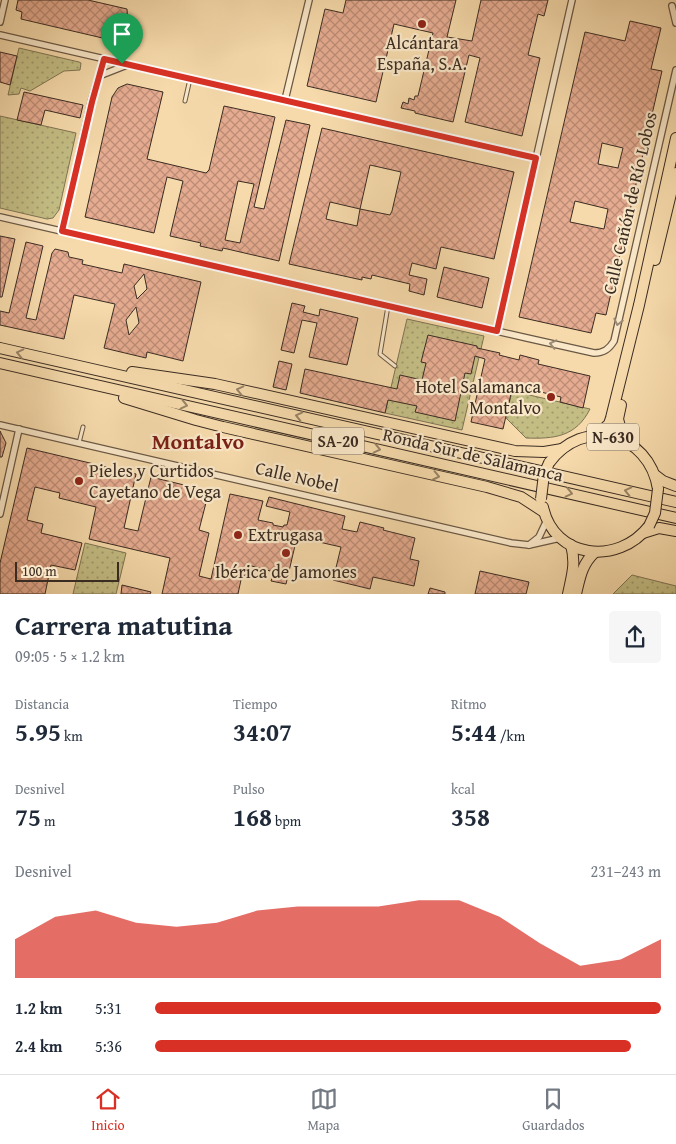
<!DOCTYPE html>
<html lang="es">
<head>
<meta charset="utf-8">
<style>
  body { margin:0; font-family:"Gentium Book Plus",serif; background:#f6f6f7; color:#1f2937; height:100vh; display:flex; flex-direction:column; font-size:19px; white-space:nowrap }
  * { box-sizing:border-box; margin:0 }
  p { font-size:16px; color:#747a83 }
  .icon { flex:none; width:28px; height:28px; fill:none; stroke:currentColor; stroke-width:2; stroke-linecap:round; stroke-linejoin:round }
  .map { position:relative; height:594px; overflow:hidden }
  .details { display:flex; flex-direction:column; background:#fff; flex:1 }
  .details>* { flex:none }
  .scale { position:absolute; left:15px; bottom:12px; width:104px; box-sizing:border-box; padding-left:5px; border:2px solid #3b2c22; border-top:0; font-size:14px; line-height:18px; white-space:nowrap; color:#3b2c22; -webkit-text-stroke:4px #f9e7c8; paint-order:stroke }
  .pin { position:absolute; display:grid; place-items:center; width:42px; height:42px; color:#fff; margin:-51px -21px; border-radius:50% 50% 50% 0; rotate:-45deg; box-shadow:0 0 5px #0007 }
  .pin .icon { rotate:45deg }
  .round { display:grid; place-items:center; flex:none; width:52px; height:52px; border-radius:5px; background:#f6f6f7 }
  .overview { display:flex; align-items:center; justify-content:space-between; height:85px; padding:0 15px }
  h1 { font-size:28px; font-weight:700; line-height:38px }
  .figures { display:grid; grid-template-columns:repeat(3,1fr); gap:8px; height:85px; padding:5px 15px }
  .figures div { display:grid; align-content:center }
  .figures b { font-size:25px; font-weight:700 }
  .figures small { font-size:14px; font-weight:400 }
  .figures p { font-size:14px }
  .chart { height:140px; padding:10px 15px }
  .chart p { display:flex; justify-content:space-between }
  .chart svg { width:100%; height:90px; margin-top:5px; fill:#d93025; opacity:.7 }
  ul { padding:0 15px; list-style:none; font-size:16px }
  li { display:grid; grid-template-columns:80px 60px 1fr; align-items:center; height:38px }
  li i { height:12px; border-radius:6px; background:#d93025 }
  .tabs { display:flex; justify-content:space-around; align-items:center; height:70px; border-top:1px solid #e0e1e3; background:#fff; font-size:14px; color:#747a83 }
  .tabs a { display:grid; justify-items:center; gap:2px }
  .tabs .active { color:#d93025 }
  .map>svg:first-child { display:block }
  .grass { fill:url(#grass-dots); stroke:#7f7453 }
  .building { fill:url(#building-cross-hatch); stroke:#3b2c22; fill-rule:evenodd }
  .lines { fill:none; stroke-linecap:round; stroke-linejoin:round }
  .service-casing { stroke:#6a5844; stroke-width:5 }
  .minor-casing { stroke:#6a5844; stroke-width:8 }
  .trunk-casing { stroke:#3b2c22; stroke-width:12 }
  .service { stroke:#f9e7c8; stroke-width:3 }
  .minor { stroke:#f9e7c8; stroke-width:5.5 }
  .trunk { stroke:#f6daab; stroke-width:10 }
  .trunk-bridge-casing { stroke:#3b2c22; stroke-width:12; stroke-linecap:butt }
  .trunk-bridge { stroke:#f6daab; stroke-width:10 }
  .oneway { stroke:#9a8a75 }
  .oneway2 { stroke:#988366 }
  .route-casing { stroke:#fff; stroke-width:10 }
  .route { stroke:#d93025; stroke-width:6 }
  .poi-dot { fill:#8f2418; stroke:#f9e7c8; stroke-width:2 }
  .labels { text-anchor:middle; stroke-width:4.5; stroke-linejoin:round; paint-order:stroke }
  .shield { fill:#f9e7c8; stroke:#746454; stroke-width:1 }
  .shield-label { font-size:16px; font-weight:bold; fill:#3b2c22 }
  .poi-label { font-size:18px; fill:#3b2c22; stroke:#f9e7c8 }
  .street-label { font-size:18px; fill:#3b2c22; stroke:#f9e7c8 }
  .district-label { font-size:22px; font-weight:bold; fill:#7a1f14; stroke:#f9e7c8 }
</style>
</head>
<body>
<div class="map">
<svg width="676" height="594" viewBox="0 0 676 594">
  <defs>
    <pattern id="grass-dots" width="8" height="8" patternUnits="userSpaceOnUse" patternTransform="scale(1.25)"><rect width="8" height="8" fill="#c3bd84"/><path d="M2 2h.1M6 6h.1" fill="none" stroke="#a09a6c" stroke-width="1.8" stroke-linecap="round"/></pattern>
    <pattern id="building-cross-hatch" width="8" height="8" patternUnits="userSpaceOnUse" patternTransform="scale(1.25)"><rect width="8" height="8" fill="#e6ac91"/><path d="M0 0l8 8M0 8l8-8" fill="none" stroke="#bc8c76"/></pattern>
  </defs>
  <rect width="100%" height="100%" fill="#f6daab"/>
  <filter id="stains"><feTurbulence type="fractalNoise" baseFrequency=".004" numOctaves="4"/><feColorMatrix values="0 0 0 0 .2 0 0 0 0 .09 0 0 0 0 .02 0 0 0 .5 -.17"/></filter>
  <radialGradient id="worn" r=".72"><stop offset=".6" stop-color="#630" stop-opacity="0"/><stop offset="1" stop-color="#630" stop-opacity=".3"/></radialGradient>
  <g class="grass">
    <path d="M19,48l60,14 2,1 -1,7 -16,1 -34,20 -9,-3 -2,6 -11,1z"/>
    <path d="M0,116l76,17 -17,77 -6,8 -6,1 -47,-11z"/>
    <path d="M407,319l77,17 -22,94 -77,-17z"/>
    <path d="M512,391l78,18c-14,28 -36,30 -64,29l-20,-20z"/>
    <path d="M85,543l41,10 -10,41h-43z"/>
    <path d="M632,575l44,11v8h-63z"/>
  </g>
  <g class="building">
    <path d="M18,0h70l39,9 1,16 -4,18 -103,-24 1,-7 -6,-2z"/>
    <path d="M346,0h110l-9,37 25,4 9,-41h67l-4,16 -6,-2 -10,41 12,3 -18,78 -57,-14 15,-64 -11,-3 -16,67 -38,-9v-2l-14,-3 2,-6 5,2 1,-6 5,2 1,-4h3l15,-63 -39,-9 -18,78 -69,-16 18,-77 18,4z"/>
    <path d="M630,21l31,7 -10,41 11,2 -56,244 -10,-2 -5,20 -72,-16 66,-285 40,9zM602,143l21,5 -5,20 -20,-4zM575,201l33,8 -4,20 -34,-7z"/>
    <path d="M0,52l17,4 -7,29 -10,-3z"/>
    <path d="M127,84l36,8 -16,67 59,14 3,-3 15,-64 51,11 -21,90 10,2 22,-89 24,5 -31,136 -56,-13 -1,3 -22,-5 1,-3 -31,-7 13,-55 -16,-4 -13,56 -69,-16 27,-120 6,-9zM238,181l16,3 -14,59 -15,-3z"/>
    <path d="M24,92l59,13 -3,13 -35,-8 -4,15 -24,-5z"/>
    <path d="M322,128l192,44 -20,87 -53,-12 -5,22 -24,-6 -3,12 18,4 -3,16 -15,-4 1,-7 -38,-9 -1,4 -9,-2v3l-73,-16zM370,165l31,7 -9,39 -2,4 -30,-6zM330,202l30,7 -3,17 -31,-7z"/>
    <path d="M0,236l15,3 -13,58h-2z"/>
    <path d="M26,242l17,4 -17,72 10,2 16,-67 3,-4 13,3 1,5 14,3 -1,4 40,9 2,-9 77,18 -18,79 -36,-9 -1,6 -42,-10 11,-44 -41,-9 -10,44 -64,-14v-14l9,2zM144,274l3,15 -10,10 -3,-13zM136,307l3,16 -10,12 -3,-15z"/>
    <path d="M444,267l45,11 -7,30 -45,-11z"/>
    <path d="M292,303l13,3 -2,6 16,4 1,-7 38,9 -11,47 -38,-8 8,-34 -15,-3 -8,33 -13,-3z"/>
    <path d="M428,335l49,11v2l23,5 -1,2 20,5 1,-5 19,5 -1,4 52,12 -7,32 -23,-6 1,-5 -48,-12 -10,44 -32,-7 14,-63 -10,-3 -4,18 -6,-1 -10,48 -40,-9 2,-6 -29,-6 -3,13 -85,-20 5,-24 92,20 3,-14 22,5 4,-17 -5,-1z"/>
    <path d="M279,361l13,3 -6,26 -13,-3z"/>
    <path d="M0,431l6,12 -4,14h-2z"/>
    <path d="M27,448l109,26 -12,54 14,3 13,-54 58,14 -10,39 10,3 -10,43 12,3 19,-85 33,7 -5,19 15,3v2l10,2 1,-2h3l3,-13 -24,-6 3,-9 76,19 -3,13 15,3 3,-10 24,6 -1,2 32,8 -5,21 9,2 -5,25 -41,-9 -3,12 -37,-9 8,-33 -44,-10 -11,47 -15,-3 3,-9 -26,-7 -3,11 -3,-1 -4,19h-76l8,-36 -81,-19 7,-32 -37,-9 1,-5 -25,-6 -8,33 16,4 -2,9 41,10 -7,27 -24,-5 -6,29h-45v-31z"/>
    <path d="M480,571l49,11 -3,12h-51z"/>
    <path d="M122,585l29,7 -1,2h-29z"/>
    <path d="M430,588l15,4v2h-17z"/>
  </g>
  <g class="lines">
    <g class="service-casing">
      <g id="service">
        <path d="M185,101l5,-22"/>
        <path d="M388,306l-8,48 15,12"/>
        <path d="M79,443l4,-16"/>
      </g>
    </g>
    <g class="minor-casing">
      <g id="minor">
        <path d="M672,6l4,17"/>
        <path d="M0,22l5,-22"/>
        <path d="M0,35l536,123"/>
        <path d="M99,76l28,-11"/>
        <path d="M285,100l24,-100"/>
        <path d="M0,217l527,121 67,15c10,0 15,-4 20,-12l62,-271"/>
        <path d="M62,231l29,-129 13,-43"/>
        <path d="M497,331l75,-331"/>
        <path d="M0,425l511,118 18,2 31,-7"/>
        <path d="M0,514l19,-85"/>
        <path d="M529,545l10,-8 8,-17"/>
      </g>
    </g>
    <g class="trunk-casing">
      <g id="trunk">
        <path d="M655,260l21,-87"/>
        <path d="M0,348l676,154"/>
        <path d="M0,363l676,155"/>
        <path d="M132,372l83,12 300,67 29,1 18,-3"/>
        <path d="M124,398l72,22 27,7 264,60 34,10 23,15"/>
        <path d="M621,405l-3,14 6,22"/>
        <path d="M597,435l12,-11 2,-6 28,-113 37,-167"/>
        <path d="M549,463c34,-47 100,-31 109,26"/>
        <path d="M655,475l8,6 13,5"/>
        <path d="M543,507c11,52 75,59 106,19"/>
        <path d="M643,533l16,-5 17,3"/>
        <path d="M568,594c4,-19 8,-30 3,-49"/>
        <path d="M576,594c4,-17 6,-30 19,-42"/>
      </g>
    </g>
    <use href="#service" class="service"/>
    <use href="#minor" class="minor"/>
    <use href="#trunk" class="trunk"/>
    <g class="trunk-bridge-casing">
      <g id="trunk-bridge">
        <path d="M541,499l3,-25 5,-11"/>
        <path d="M649,526l6,-13 3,-24"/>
      </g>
    </g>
    <use href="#trunk-bridge" class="trunk-bridge"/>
  </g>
  <defs><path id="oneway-chevron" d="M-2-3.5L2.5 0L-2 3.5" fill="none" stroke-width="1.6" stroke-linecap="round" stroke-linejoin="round" transform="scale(1.25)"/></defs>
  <g class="oneway">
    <use href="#oneway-chevron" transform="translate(618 322) rotate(103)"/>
    <use href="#oneway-chevron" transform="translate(553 344) rotate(-167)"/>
  </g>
  <g class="oneway2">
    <use href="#oneway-chevron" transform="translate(20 353) rotate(-167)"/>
    <use href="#oneway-chevron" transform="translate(240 390) rotate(-167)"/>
    <use href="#oneway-chevron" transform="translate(184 405) rotate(13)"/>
    <use href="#oneway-chevron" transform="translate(299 416) rotate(-167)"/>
    <use href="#oneway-chevron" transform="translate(377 449) rotate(13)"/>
    <use href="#oneway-chevron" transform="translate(436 476) rotate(12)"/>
    <use href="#oneway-chevron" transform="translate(628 491) rotate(-167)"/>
    <use href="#oneway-chevron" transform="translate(569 493) rotate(13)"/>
  </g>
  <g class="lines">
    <g class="route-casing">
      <path id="route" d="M104,59l432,99 -39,173 -435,-100 30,-129z"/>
    </g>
    <use href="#route" class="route"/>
  </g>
  <g class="poi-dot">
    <circle cx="422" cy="24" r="5"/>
    <circle cx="551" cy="397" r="5"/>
    <circle cx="79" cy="481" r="5"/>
    <circle cx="238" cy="535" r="5"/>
    <circle cx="286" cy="553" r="5"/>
  </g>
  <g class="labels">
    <g class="shield">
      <rect x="587" y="423.5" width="52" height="27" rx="4"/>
      <rect x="312" y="427.5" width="52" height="27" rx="4"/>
    </g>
    <g class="shield-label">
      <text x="613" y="443">N-630</text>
      <text x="338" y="447">SA-20</text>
    </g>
    <g class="poi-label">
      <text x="422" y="49">Alcántara<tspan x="422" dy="21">España, S.A.</tspan></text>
      <text x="541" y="393" text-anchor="end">Hotel Salamanca<tspan x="541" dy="21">Montalvo</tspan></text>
      <text x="89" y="477" text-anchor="start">Pieles y Curtidos<tspan x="89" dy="21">Cayetano de Vega</tspan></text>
      <text x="248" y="541" text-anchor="start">Extrugasa</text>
      <text x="286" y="578">Ibérica de Jamones</text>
    </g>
    <g class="street-label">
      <text transform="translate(630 203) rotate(-77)" y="6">Calle Cañón de Río Lobos</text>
      <text transform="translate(473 455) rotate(13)" y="6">Ronda Sur de Salamanca</text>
      <text transform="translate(297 477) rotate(13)" y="6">Calle Nobel</text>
    </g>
    <g class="district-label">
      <text x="198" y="449">Montalvo</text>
    </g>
  </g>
  <rect width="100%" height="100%" filter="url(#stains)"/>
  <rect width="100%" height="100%" fill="url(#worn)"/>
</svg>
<div class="scale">100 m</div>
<div class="pin" style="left:122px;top:64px;background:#1e9e55"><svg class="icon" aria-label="arrive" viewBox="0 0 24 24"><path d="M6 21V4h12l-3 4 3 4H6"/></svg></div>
</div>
<section class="details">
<div class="overview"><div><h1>Carrera matutina</h1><p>09:05 · 5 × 1.2 km</p></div><a class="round"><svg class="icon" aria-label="share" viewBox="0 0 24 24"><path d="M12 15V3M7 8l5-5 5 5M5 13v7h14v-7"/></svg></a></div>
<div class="figures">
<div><p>Distancia</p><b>5.95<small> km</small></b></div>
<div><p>Tiempo</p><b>34:07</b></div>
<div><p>Ritmo</p><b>5:44<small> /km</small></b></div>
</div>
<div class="figures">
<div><p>Desnivel</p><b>75<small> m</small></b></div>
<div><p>Pulso</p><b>168<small> bpm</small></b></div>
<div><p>kcal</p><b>358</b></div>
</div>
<div class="chart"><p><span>Desnivel</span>231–243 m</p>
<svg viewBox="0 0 160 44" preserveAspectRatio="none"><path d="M0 44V25L10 14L20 11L30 17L40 19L50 17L60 11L70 9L80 9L90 9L100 6L110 6L120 14L130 27L140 38L150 35L160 25V44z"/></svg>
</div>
<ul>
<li><b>1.2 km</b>5:31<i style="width:100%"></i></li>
<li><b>2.4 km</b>5:36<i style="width:94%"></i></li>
</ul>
</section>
<nav class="tabs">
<a class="active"><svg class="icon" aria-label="home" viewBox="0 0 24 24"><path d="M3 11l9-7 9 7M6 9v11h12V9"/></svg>Inicio</a>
<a><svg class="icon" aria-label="map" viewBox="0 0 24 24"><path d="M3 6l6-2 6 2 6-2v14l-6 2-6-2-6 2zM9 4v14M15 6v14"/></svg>Mapa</a>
<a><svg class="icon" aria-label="saved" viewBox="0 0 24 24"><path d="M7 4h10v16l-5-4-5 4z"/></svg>Guardados</a>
</nav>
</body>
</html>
